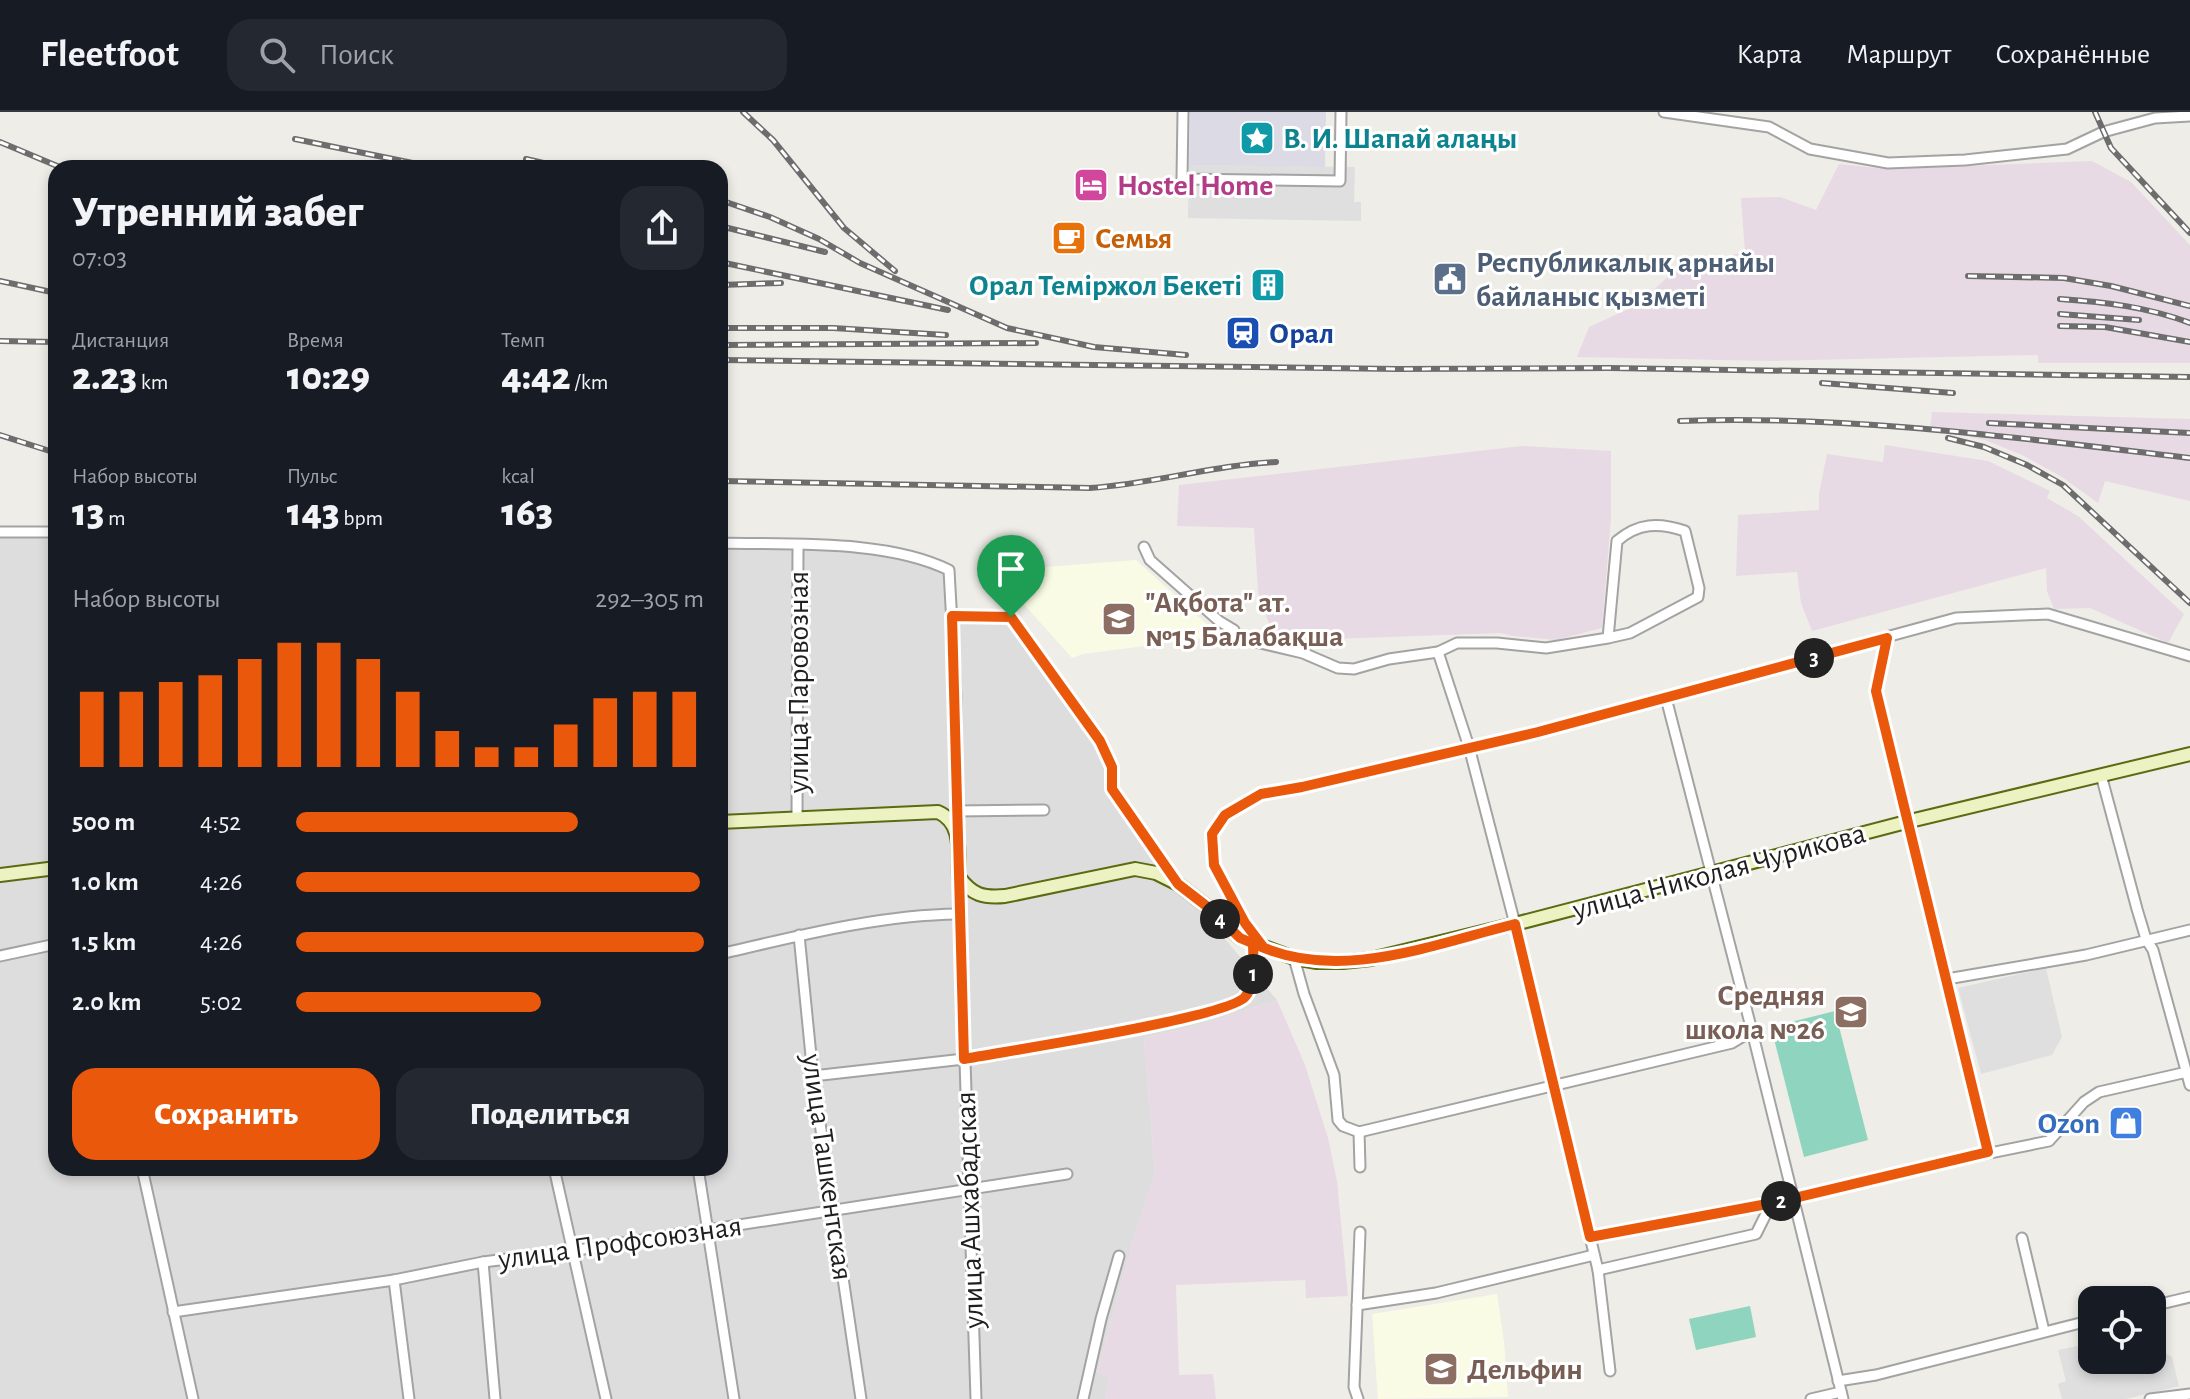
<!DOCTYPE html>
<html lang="ru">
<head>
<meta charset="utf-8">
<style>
  body { margin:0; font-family:"Alegreya Sans",sans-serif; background:#242831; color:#f1f3f6; height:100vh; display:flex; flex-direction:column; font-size:30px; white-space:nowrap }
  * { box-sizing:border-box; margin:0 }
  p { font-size:26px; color:#9ea1a6 }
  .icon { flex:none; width:44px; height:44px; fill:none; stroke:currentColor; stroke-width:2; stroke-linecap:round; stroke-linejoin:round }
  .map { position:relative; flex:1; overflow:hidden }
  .side { position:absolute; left:48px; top:48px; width:680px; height:1016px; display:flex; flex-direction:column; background:#171b24; border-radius:24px; box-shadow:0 4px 12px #0003 }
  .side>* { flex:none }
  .buttons { position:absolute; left:2078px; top:1174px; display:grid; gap:16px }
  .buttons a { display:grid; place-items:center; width:88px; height:88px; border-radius:16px; background:#171b24; box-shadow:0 4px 12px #0003; font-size:40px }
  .pin { position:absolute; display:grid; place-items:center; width:68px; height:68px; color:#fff; margin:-82px -34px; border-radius:50% 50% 50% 0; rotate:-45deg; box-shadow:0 0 8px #0007 }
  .pin .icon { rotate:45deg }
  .km { position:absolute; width:40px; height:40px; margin:-20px; border-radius:50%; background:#222; color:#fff; font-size:22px; line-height:40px; text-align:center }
  .round { display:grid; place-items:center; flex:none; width:84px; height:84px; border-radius:24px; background:#242831 }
  .overview { display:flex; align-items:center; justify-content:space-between; height:136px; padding:0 24px }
  h1 { font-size:44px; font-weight:800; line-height:60px }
  .stats { display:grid; grid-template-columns:repeat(3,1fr); gap:12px; height:136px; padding:8px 24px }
  .stats div { display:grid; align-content:center }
  .stats b { font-size:40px; font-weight:800 }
  .stats small { font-size:22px; font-weight:400 }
  .stats p { font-size:22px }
  .chart { height:224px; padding:16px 24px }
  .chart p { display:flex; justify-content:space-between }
  .chart svg { width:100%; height:144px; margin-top:8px; stroke:#ea580c; stroke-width:6 }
  .primary-button { display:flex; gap:16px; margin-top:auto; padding:16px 24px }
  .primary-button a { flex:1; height:92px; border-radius:24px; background:#ea580c; color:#fff; font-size:32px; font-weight:800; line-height:92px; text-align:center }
  .primary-button a+a { background:#242831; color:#f1f3f6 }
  ul { padding:0 24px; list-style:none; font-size:26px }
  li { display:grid; grid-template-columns:128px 96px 1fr; align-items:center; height:60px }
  li i { height:20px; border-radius:10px; background:#ea580c }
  header { display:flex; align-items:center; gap:48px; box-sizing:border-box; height:112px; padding:0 40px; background:#171b24; border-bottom:2px solid #363941 }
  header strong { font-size:38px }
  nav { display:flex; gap:44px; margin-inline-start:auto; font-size:28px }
  .search { width:560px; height:72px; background:#242831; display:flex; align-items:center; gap:20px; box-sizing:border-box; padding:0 28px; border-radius:24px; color:#9ea1a6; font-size:30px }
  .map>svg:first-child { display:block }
  .residential { fill:#ddd }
  .industrial { fill:#e7dae4 }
  .education { fill:#fafbe4 }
  .pitch { fill:#8fd4be }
  .parking { fill:#dfdfdf }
  .plaza { fill:#dcdbe5 }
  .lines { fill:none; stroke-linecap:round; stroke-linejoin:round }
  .street-casing { stroke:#a3a3a3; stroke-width:13 }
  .secondary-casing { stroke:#5b6b12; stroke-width:16 }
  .street { stroke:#fff; stroke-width:9 }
  .secondary { stroke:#edf2c2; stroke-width:12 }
  .rail-casing { stroke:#6d6d6d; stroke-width:6 }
  .rail { stroke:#fff; stroke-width:3; stroke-dasharray:9; stroke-linecap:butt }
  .route-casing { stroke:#fff; stroke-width:16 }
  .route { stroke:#ea580c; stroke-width:10 }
  .labels { text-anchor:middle; stroke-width:6; stroke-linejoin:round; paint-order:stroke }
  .culture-label { font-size:30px; font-weight:bold; fill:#0d838f; stroke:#fff; text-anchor:start }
  .hotel-label { font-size:30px; font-weight:bold; fill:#b23c85; stroke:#fff; text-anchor:start }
  .food-label { font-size:30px; font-weight:bold; fill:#c56008; stroke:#fff; text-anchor:start }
  .service-label { font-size:30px; font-weight:bold; fill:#4e5e75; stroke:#fff; text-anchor:start }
  .transit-label { font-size:30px; font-weight:bold; fill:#164399; stroke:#fff; text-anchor:start }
  .education-label { font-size:30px; font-weight:bold; fill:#785e54; stroke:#fff; text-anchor:start }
  .street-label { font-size:30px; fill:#1f1f1f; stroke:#fff }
  .shop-label { font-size:30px; font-weight:bold; fill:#366cbe; stroke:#fff; text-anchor:end }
</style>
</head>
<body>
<header>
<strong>Fleetfoot</strong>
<div class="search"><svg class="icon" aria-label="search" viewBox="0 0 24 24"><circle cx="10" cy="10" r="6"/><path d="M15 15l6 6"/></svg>Поиск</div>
<nav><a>Карта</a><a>Маршрут</a><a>Сохранённые</a></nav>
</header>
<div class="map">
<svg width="2190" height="1287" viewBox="0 0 2190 1287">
  <rect width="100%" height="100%" fill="#efede7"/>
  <path class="residential" d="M0,420h56v636h664v-625l164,7 65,20 3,46 59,1 101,150v23l66,94 99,116 -80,26 -53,12 11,135 -19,57 -39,142 13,3 -5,24h-1105z"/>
  <g class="industrial">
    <path d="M2092,49l39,21 59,63v118h-152v-8l-268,6 -193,-4 12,-30 46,-21 44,-39 66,-15 -4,-54 39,-1 36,13 23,-46 48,5z"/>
    <path d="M1932,300l258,7v82l-85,-20 -7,22 -36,-26 -40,-22 -37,-15 -55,-11z"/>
    <path d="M1885,333l103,16 62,30 -3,7 31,18 106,98 -16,29 -78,-35 -36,1 -7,-18 -1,-23 -234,63 -11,-28 -4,-31 -61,4 2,-61 81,-5v-16l8,-40 56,8z"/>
    <path d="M1522,334l89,5v67l-9,110 -46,12 -44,-4 -11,-3 -226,8 -17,-49 -4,-64 -77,-2 2,-41z"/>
    <path d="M1277,888l28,65 23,73 9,43 11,115 -42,2 -1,-18 -129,5 3,90 34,-1 3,25h-111l5,-24 -13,-3 39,-142 19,-57 -11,-135 53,-12z"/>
  </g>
  <g class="education">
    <path d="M1136,448l84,76 -137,18 -11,4 -51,-57 -1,-32z"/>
    <path d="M1497,1182l7,48 4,55 -130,2 -6,-85z"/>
  </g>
  <g class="pitch">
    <path d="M1835,899l33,129 -64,17 -33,-130z"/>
    <path d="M1750,1194l6,31 -60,13 -7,-31z"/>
  </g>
  <g class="parking">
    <path d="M1189,53l166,2 -1,35h7v19l-173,-3z"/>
    <path d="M2046,856l16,69 -10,18 -71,19 -23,-86z"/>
    <path d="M2092,1231v17h60v-15l20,12 7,29 -53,13h-64l-4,-15 8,-3 -8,-31z"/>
  </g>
  <path class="plaza" d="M1190,0h136l-1,55 -136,-2z"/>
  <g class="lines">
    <g class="street-casing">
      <g id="street">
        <path d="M1183,0l-1,67 158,2 1,-69"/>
        <path d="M1664,0l105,15 41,22 78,14 77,-3 102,-11 36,-17 52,-14 35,-2"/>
        <path d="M0,420h56"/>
        <path d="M720,431c70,2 166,-4 229,27l7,127v131"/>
        <path d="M1144,435l6,13 69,61 15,9 1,7 68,16 35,15 16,1 35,-10 49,-7 19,-9h40l49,5 62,-10 22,-5 68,-36 1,-9 -14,-57c-27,-9 -47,-8 -68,10l-9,97"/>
        <path d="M952,504l59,1 89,124 12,26v22l65,93"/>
        <path d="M1887,526l-11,53 112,461"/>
        <path d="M1438,540l31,95 46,177 83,346 12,101"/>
        <path d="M1666,586l86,333 91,368"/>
        <path d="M2101,663l36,134 9,30 7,11 37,135"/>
        <path d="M956,699l88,-1"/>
        <path d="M797,706l1,-272"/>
        <path d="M959,765l17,522"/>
        <path d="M799,823l14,141 48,323"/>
        <path d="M1263,835l-18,-24 -31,-58 -2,-31 13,-19 36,-21 41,-7 236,-55 418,-114 92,-4 142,42"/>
        <path d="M720,842c78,-18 158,-39 238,-40"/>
        <path d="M0,844l56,-12"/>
        <path d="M1294,846l10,36 30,81 4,45 5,6 16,6 1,35"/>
        <path d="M1947,867l139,-24 104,-25"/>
        <path d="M813,964l151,-17 216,-40 56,-15 11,-9 6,-15v-37"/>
        <path d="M1359,1020l373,-89 20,-12"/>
        <path d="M142,1056l51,231"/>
        <path d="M554,1056l52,231"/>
        <path d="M698,1056l36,231"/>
        <path d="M1590,1125l185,-35"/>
        <path d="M2022,1126l22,93"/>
        <path d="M483,1150l12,137"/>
        <path d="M1598,1158l158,-36 12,-24 10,-8 138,-34 133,-27 35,-39 15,-10 88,-20"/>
        <path d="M394,1168l15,119"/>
        <path d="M1357,1193l79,-12 158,-38"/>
        <path d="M2152,1194l38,-9"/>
        <path d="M173,1200l221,-32 89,-18 88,-11 496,-77"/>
        <path d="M1838,1269l38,-6 216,-55"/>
        <path d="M1083,1287l18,-80 18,-63"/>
        <path d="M1358,1287l-4,-12 6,-155"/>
        <path d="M1811,1287l30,-7"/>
        <path d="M2150,1287l40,-5"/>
      </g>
    </g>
    <g class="secondary-casing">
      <g id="secondary">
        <path d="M720,710l218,-10c25,11 20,40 21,65 13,18 24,21 46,19l130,-27 21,4 22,11 31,24 31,30 54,20 23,4h26l28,-3 144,-35 395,-103 280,-67"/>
        <path d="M0,763l56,-7"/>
      </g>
    </g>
    <use href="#street" class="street"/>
    <use href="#secondary" class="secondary"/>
    <g class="rail-casing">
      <g id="rail">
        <path d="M743,0l30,28 71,88 51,43"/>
        <path d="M2095,0l16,36 79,85"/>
        <path d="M295,27l142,29"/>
        <path d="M0,30l62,26"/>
        <path d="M526,47l39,9"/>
        <path d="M82,55l1,1"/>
        <path d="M720,88l50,17 49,22 41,24 147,65 87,19 92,8"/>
        <path d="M720,114l105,26"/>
        <path d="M720,150l228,48"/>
        <path d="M1968,164l96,2 47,8 79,20"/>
        <path d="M0,169l56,12"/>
        <path d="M720,173l61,-2"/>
        <path d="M2060,187c45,3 88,8 130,24"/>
        <path d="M2060,202l79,6"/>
        <path d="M2060,214l45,1 85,15"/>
        <path d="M720,216h113l113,7"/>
        <path d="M0,229l56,1"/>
        <path d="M720,233l316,-2"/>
        <path d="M720,248l677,9 212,-1 581,9"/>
        <path d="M1822,271l131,10"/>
        <path d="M1680,309c173,-6 339,17 510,37"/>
        <path d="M1989,311l201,10"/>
        <path d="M0,323l56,18"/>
        <path d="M1948,326l36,9 43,18 36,20 127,118"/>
        <path d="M720,369l370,7c63,-4 123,-23 186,-26"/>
      </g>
    </g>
    <use href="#rail" class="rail"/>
  </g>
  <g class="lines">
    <g class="route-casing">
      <path id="route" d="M1011,505l-59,-1 12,443c42,-8 262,-41 281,-62 12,-14 8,-37 8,-54 83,41 178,2 262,-19l75,313 188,-35 210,-50 -112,-461 11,-53 -349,94 -236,55 -41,7 -36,21 -13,19 2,31 31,58 19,25 -24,-10 -31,-30 -31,-24 -66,-95v-22l-12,-26 -89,-124"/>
    </g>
    <use href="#route" class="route"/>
  </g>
  <defs>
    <g id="sight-square" transform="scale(1.8)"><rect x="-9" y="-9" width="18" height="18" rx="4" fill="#0f9aa8" stroke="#fff"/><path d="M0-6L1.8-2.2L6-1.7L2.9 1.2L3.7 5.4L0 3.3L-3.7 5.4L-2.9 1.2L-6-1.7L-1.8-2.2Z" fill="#fff"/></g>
    <g id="hotel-square" transform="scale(1.8)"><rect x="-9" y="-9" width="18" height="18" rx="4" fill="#d1479c" stroke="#fff"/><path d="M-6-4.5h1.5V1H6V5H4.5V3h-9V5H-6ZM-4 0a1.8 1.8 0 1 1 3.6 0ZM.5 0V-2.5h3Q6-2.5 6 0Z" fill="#fff"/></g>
    <g id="cafe-square" transform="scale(1.8)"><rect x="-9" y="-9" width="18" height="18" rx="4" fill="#e8710a" stroke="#fff"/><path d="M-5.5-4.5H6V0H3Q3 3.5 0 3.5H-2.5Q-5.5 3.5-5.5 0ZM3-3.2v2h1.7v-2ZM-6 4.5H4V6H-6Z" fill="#fff"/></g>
    <g id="civic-square" transform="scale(1.8)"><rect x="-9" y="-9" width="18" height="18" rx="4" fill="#5c6f8a" stroke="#fff"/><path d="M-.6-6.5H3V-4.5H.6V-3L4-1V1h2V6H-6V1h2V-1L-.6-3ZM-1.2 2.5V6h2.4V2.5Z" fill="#fff"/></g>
    <g id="building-square" transform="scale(1.8)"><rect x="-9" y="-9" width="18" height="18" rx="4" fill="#0f9aa8" stroke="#fff"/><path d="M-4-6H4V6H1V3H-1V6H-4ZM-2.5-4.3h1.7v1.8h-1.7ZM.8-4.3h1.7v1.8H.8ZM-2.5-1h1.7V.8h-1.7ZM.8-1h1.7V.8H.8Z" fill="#fff"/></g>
    <g id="station-square" transform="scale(1.8)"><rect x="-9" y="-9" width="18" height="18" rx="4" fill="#1a4fb4" stroke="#fff"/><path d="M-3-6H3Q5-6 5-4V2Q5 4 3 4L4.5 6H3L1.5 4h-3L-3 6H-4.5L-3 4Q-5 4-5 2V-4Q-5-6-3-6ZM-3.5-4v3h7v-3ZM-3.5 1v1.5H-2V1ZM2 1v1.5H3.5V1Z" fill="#fff"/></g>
    <g id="school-square" transform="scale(1.8)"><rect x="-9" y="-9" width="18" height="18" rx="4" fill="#8d6e63" stroke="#fff"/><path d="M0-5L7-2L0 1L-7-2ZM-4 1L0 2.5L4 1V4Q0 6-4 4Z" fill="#fff"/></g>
    <g id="shop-square" transform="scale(1.8)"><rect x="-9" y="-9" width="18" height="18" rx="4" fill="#3f7fe0" stroke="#fff"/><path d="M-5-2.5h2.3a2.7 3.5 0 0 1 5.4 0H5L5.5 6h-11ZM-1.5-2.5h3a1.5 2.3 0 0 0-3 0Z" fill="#fff"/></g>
  </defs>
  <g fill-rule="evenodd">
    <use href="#sight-square" x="1257" y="26"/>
    <use href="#hotel-square" x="1091" y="73"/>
    <use href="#cafe-square" x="1069" y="126"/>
    <use href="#civic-square" x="1450" y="167"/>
    <use href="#building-square" x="1268" y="173"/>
    <use href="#station-square" x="1243" y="221"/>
    <use href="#school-square" x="1119" y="507"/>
    <use href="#school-square" x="1851" y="900"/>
    <use href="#shop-square" x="2126" y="1011"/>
    <use href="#school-square" x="1441" y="1257"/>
  </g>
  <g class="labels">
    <g class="culture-label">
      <text x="1283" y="36">В. И. Шапай алаңы</text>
      <text x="1242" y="183" text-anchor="end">Орал Теміржол Бекеті</text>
    </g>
    <g class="hotel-label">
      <text x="1117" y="83">Hostel Home</text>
    </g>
    <g class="food-label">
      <text x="1095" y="136">Семья</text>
    </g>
    <g class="service-label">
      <text x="1476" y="160">Республикалық арнайы<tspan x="1476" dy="34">байланыс қызметі</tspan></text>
    </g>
    <g class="transit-label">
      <text x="1269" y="231">Орал</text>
    </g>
    <g class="education-label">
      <text x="1145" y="500">"Ақбота" ат.<tspan x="1145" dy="34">№15 Балабақша</tspan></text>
      <text x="1825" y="893" text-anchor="end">Средняя<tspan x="1825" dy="34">школа №26</tspan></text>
      <text x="1467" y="1267">Дельфин</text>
    </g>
    <g class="street-label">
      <text transform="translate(798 570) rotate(-90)" y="10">улица Паровозная</text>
      <text transform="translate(1719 759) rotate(-15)" y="10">улица Николая Чурикова</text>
      <text transform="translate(828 1055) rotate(82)" y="10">улица Ташкентская</text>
      <text transform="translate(969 1098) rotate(-92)" y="10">улица Ашхабадская</text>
      <text transform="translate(620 1130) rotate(-8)" y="10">улица Профсоюзная</text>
    </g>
    <g class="shop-label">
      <text x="2100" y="1021">Ozon</text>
    </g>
  </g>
</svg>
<div class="buttons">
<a><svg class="icon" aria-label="locate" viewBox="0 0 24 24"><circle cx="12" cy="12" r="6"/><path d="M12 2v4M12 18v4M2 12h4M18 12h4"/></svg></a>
</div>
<div class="pin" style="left:1011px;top:505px;background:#1e9e55"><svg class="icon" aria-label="arrive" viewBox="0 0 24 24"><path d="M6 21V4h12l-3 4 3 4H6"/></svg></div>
<b class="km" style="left:1253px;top:862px">1</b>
<b class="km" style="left:1781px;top:1089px">2</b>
<b class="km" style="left:1814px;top:546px">3</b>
<b class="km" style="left:1220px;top:807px">4</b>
<section class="side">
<div class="overview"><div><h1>Утренний забег</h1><p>07:03</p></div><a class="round"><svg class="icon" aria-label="share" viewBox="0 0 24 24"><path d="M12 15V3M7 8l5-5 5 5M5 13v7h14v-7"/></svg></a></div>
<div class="stats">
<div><p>Дистанция</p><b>2.23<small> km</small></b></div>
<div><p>Время</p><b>10:29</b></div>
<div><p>Темп</p><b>4:42<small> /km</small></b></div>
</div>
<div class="stats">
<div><p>Набор высоты</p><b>13<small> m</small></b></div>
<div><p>Пульс</p><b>143<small> bpm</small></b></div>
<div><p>kcal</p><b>163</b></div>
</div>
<div class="chart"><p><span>Набор высоты</span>292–305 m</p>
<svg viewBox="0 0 160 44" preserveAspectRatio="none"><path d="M5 44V21M15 44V21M25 44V18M35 44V16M45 44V11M55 44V6M65 44V6M75 44V11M85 44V21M95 44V33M105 44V38M115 44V38M125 44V31M135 44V23M145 44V21M155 44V21"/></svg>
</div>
<ul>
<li><b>500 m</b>4:52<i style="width:69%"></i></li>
<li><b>1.0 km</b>4:26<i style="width:99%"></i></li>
<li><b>1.5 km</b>4:26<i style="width:100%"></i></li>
<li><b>2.0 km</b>5:02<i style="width:60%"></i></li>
</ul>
<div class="primary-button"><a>Сохранить</a><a>Поделиться</a></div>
</section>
</div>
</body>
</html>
